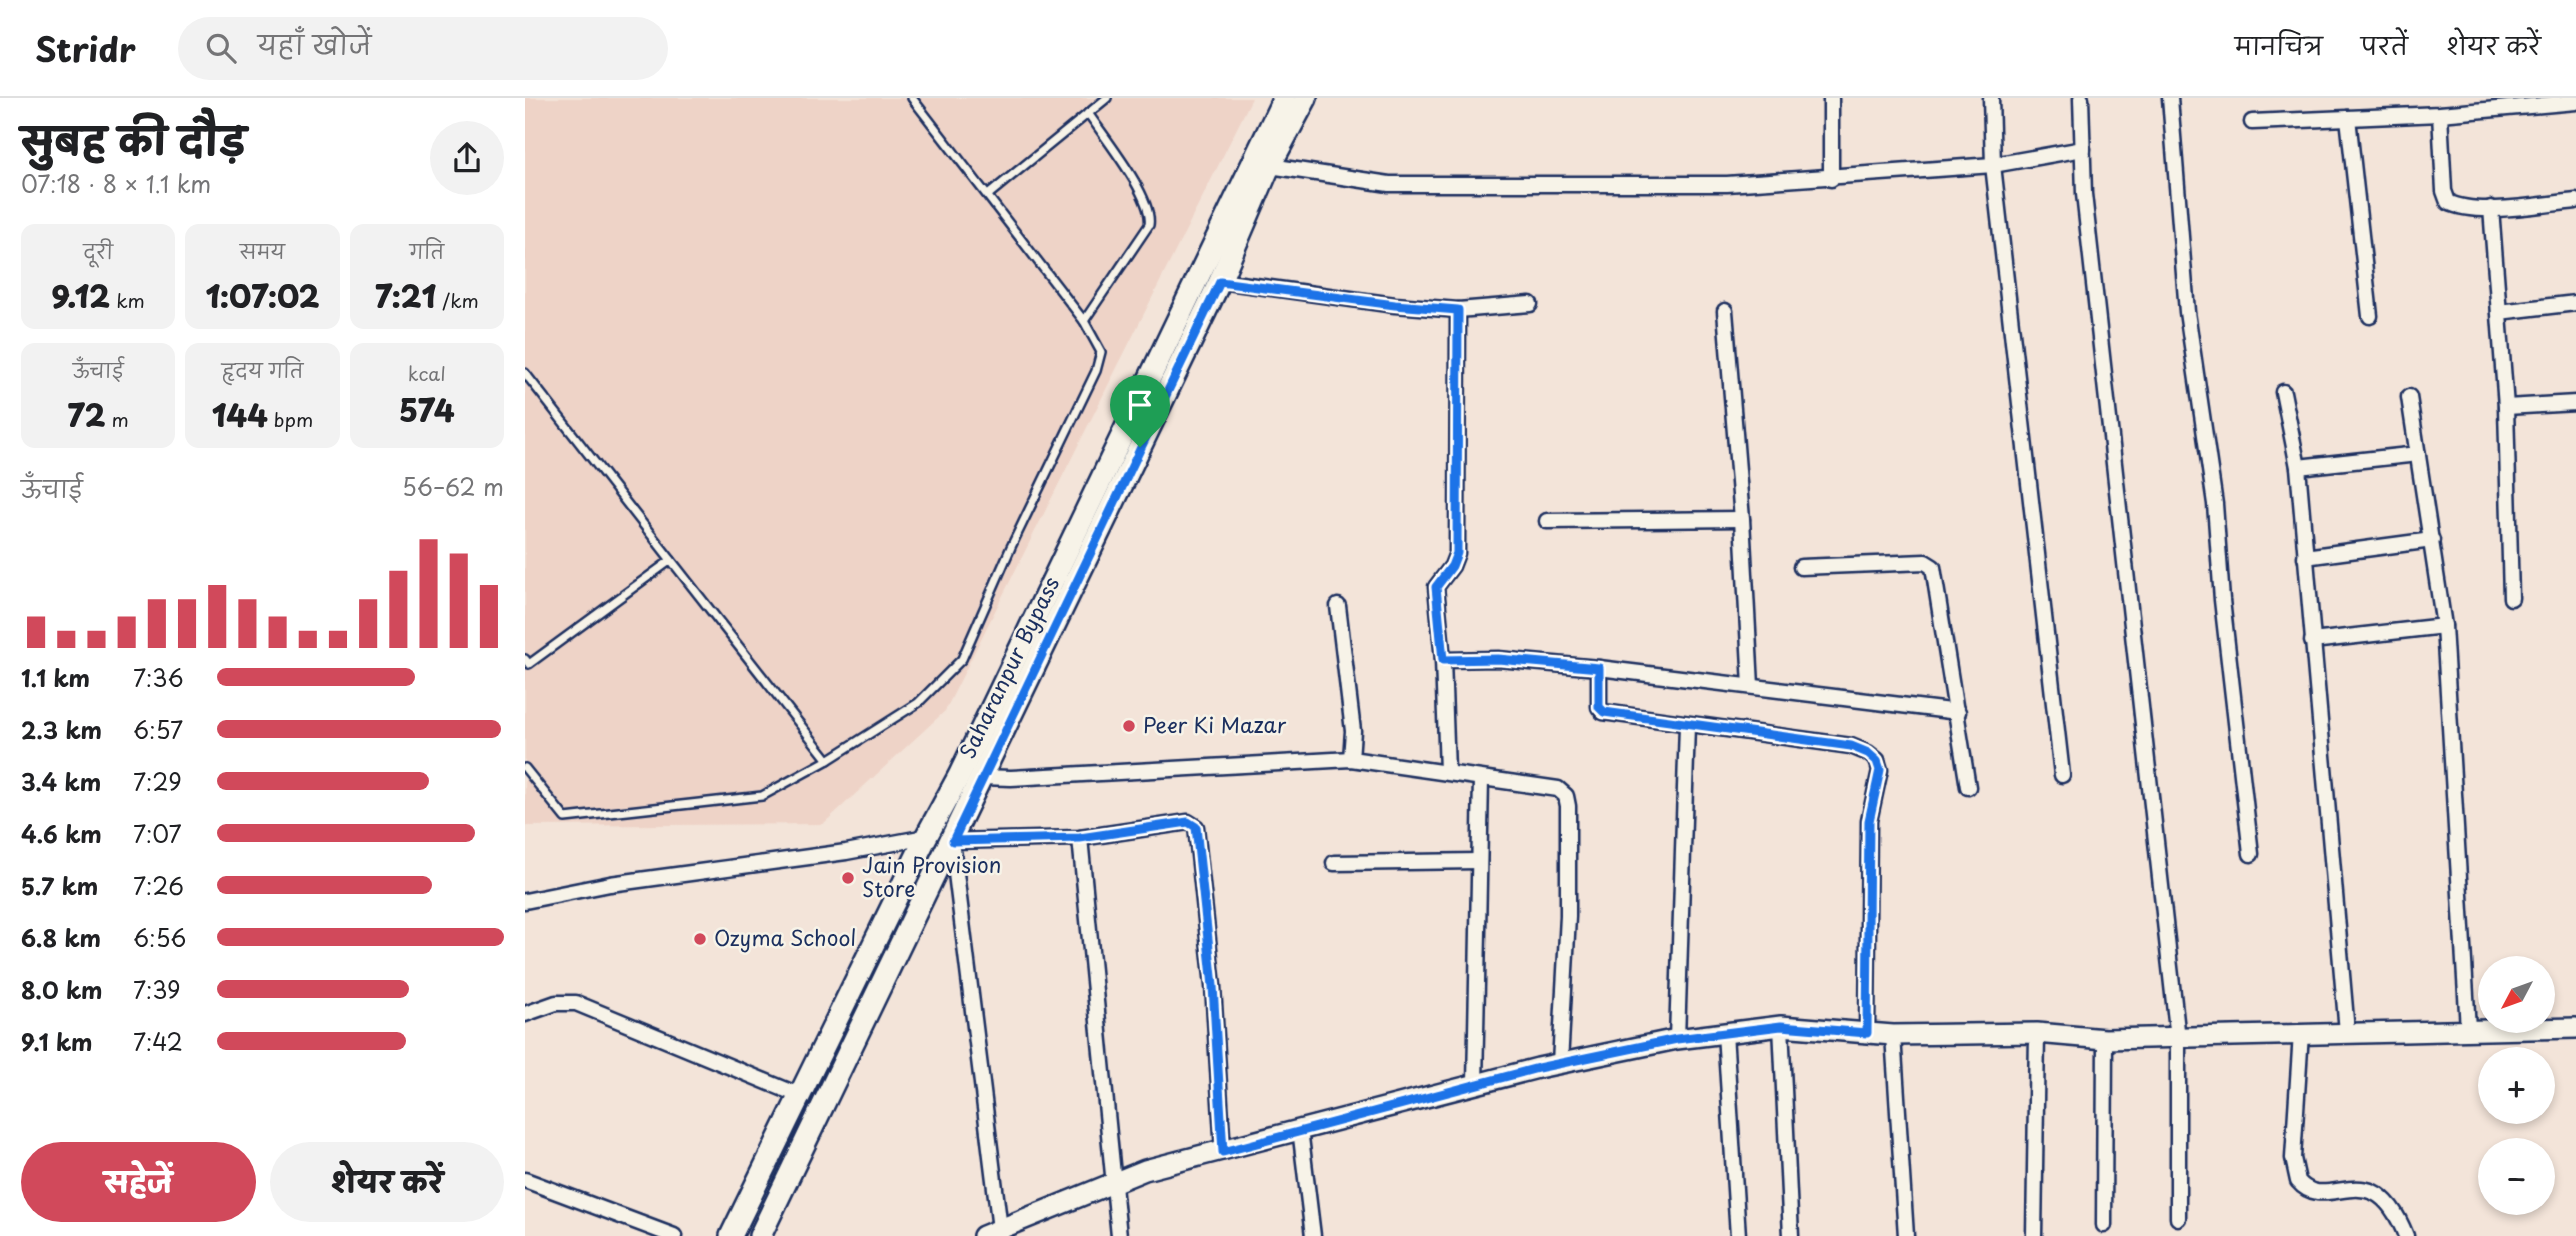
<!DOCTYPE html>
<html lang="hi">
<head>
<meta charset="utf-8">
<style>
  body { margin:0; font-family:"Playpen Sans","Playpen Sans Deva",sans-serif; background:#f2f2f2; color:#202124; height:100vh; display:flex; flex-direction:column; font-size:26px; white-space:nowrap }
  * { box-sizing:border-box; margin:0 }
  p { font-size:23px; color:#757577 }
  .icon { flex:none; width:38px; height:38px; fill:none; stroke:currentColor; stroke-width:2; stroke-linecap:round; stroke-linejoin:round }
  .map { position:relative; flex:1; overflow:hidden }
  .sheet { display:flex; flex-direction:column; background:#fff; width:525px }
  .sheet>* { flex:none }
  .needle { width:46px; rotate:229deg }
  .buttons { position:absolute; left:1953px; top:858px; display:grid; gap:14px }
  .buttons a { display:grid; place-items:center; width:77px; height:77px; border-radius:50%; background:#fff; box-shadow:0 4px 10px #0003; font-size:35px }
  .pin { position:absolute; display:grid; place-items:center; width:60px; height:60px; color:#fff; margin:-72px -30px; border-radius:50% 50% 50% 0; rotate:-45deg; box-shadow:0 0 7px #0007 }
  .pin .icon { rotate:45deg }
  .round { display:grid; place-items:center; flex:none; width:74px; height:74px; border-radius:37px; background:#f2f2f2 }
  .headline { display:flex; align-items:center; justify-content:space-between; height:119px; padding:0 21px }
  h1 { font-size:38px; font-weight:800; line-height:52px }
  .figures { display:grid; grid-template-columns:repeat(3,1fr); gap:10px; height:119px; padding:7px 21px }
  .figures div { display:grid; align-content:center; border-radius:14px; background:#f2f2f2; text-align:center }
  .figures b { font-size:30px; font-weight:800 }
  .figures small { font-size:19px; font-weight:400 }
  .figures p { font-size:19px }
  .chart { height:196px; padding:14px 21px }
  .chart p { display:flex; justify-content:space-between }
  .chart svg { width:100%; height:126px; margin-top:7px; stroke:#d1495b; stroke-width:6 }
  .button { display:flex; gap:14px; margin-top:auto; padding:14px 21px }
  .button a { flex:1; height:80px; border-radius:42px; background:#d1495b; color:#fff; font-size:28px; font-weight:800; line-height:80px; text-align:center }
  .button a+a { background:#f2f2f2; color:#202124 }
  ul { padding:0 21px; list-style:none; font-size:23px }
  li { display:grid; grid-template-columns:112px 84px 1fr; align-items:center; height:52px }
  li i { height:18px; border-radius:9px; background:#d1495b }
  header { display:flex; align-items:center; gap:42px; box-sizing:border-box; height:98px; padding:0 35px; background:#fff; border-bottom:2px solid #e0e0e0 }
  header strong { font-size:33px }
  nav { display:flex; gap:38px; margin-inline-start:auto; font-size:24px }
  .search { width:490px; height:63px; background:#f2f2f2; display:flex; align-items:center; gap:18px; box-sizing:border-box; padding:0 24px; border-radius:38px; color:#757577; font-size:26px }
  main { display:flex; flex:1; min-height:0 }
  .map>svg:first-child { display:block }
  .built { fill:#eed3c7 }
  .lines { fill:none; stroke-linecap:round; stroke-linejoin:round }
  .service-casing { stroke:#1b2f5e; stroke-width:12 }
  .minor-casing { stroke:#1b2f5e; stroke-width:19 }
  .tertiary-casing { stroke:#1b2f5e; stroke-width:24 }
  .secondary-casing { stroke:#1b2f5e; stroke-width:26 }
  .service { stroke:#f7f3e8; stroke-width:7 }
  .minor { stroke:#f7f3e8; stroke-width:14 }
  .tertiary { stroke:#f7f3e8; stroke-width:19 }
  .secondary { stroke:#f7f3e8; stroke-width:21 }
  .route-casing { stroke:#fff; stroke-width:14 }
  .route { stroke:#1a73e8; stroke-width:9 }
  .poi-dot { fill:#d1495b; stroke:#f7f3e8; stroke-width:2.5 }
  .labels { text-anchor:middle; stroke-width:5; stroke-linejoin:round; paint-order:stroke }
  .street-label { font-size:21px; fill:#1b2f5e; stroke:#f7f3e8 }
  .poi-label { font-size:21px; fill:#1b2f5e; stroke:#f7f3e8; text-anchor:start }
</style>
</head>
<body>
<header>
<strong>Stridr</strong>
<div class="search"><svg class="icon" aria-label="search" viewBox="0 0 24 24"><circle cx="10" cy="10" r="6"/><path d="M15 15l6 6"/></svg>यहाँ खोजें</div>
<nav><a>मानचित्र</a><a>परतें</a><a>शेयर करें</a></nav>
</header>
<main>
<section class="sheet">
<div class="headline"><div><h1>सुबह की दौड़</h1><p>07:18 · 8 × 1.1 km</p></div><a class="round"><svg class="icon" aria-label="share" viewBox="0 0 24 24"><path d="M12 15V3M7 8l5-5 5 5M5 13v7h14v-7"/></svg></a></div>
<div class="figures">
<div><p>दूरी</p><b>9.12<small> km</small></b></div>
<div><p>समय</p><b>1:07:02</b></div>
<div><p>गति</p><b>7:21<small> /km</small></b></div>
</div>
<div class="figures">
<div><p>ऊँचाई</p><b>72<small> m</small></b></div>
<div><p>हृदय गति</p><b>144<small> bpm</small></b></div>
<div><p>kcal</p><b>574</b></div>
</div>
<div class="chart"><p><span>ऊँचाई</span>56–62 m</p>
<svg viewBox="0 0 160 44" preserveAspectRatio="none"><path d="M5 44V33M15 44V38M25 44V38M35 44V33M45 44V27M55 44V27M65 44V22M75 44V27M85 44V33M95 44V38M105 44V38M115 44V27M125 44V17M135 44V6M145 44V11M155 44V22"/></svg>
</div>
<ul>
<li><b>1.1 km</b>7:36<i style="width:69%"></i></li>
<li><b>2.3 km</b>6:57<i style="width:99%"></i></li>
<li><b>3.4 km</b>7:29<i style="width:74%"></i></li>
<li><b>4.6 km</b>7:07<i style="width:90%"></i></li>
<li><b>5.7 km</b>7:26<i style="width:75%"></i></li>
<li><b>6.8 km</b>6:56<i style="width:100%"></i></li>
<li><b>8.0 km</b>7:39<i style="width:67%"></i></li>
<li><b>9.1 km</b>7:42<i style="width:66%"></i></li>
</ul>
<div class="button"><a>सहेजें</a><a>शेयर करें</a></div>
</section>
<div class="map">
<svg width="2051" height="1138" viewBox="0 0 2051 1138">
  <rect width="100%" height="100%" fill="#f3e4d9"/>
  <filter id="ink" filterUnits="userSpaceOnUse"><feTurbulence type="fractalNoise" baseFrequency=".0143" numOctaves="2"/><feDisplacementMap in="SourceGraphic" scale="14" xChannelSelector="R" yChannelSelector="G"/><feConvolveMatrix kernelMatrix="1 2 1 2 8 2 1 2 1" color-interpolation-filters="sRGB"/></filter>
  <g filter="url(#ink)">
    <path class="built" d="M0,0h727l-307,613 -122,113 -298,2z"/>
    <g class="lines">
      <g class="service-casing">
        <g id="service">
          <path d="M463,97l119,-97"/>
          <path d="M559,223l65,-96c5,-27 -45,-88 -61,-112"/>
          <path d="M0,275l146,187 -142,104 -4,-5"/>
          <path d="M146,462l157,200 90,-57 44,-44 49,-112 85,-176 5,-19 -17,-31 -172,-223"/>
          <path d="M0,670l40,50 197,-22 66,-36"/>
        </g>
      </g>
      <g class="minor-casing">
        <g id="minor">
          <path d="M1306,0v81"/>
          <path d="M1466,0l2,67 69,610"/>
          <path d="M1556,0l3,96 94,845v179"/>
          <path d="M1645,0l17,214 28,192 7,96 29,254"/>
          <path d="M1915,16l4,77 4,11c29,15 95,2 128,-1"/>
          <path d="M1823,20l22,198"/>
          <path d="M1727,24l188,-8 136,-12"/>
          <path d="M745,68l119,18h338l266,-19 90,-16"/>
          <path d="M1966,110l15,199 5,191"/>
          <path d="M695,183l175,24 63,5 72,-6"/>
          <path d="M1200,213l17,208 9,167"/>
          <path d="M1974,214l77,-9"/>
          <path d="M1758,294l15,75 49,565"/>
          <path d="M1884,299l35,229 24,403"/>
          <path d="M1981,309l70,-4"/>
          <path d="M1773,369l120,-13"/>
          <path d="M1022,423l195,-2"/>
          <path d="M1780,459l127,-17"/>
          <path d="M1276,469l124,-5 8,5 35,220"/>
          <path d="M813,508l15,125 -2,28"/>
          <path d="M1787,543l132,-15"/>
          <path d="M918,562l55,-1 101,9 359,44"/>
          <path d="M1074,570v39l4,5 248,34 17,7 9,7 3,10 -11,51 -2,212"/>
          <path d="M922,673l-4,-111 -7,-73 16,-21 5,-13 1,-243"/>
          <path d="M456,679l30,1 340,-19 207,30 8,7 2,10v110l-8,147"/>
          <path d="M555,740l39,398"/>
          <path d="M809,765l145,-2"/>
          <path d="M0,803l85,-17 236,-32 80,-15"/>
          <path d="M0,916l31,-11h20l225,93"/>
          <path d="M1256,928l10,210"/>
          <path d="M1200,935l13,203"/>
          <path d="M1776,935l-8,125 5,23c30,36 74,-33 108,55"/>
          <path d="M1368,937l13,201"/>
          <path d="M1152,941l10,-314"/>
          <path d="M950,986l6,-305"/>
          <path d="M775,1031l13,107"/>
          <path d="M0,1082l149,56"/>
          <path d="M1579,1127l1,-186"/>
          <path d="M475,1131l-48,-388 128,-3 108,-16 8,5 17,159 10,166"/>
          <path d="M1509,1138l3,-203"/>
        </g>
      </g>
      <g class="tertiary-casing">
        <path id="tertiary" d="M458,1138l162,-66 393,-102 139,-29 104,-13 112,9 144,-2 68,6 471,-11"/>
      </g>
      <g class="secondary-casing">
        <g id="secondary">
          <path d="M206,1138l195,-399 33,-61 325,-678"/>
          <path d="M235,1138l460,-955 47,-110 39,-73"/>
        </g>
      </g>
      <use href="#service" class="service"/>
      <use href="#minor" class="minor"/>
      <use href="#tertiary" class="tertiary"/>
      <use href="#secondary" class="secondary"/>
    </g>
  </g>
  <g class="lines" filter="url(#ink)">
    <g class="route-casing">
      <path id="route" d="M695,184l175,23 63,5 -1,243 -5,13 -16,21 7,73 55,-1 101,9v39l5,5 247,34 17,7 9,8 3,9 -11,51 -2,212 -86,-7 -104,13 -139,29 -315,84 -10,-166 -17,-159 -8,-5 -108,16 -127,3z"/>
    </g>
    <use href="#route" class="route"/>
  </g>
  <g class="poi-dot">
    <circle cx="604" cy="628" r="7"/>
    <circle cx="323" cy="780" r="7"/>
    <circle cx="175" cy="841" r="7"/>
  </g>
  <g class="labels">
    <g class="street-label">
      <text transform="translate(485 570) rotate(-64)" y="7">Saharanpur Bypass</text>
    </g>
    <g class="poi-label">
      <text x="618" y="635">Peer Ki Mazar</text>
      <text x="337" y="775">Jain Provision<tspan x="337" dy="24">Store</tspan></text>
      <text x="189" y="848">Ozyma School</text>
    </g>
  </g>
</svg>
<div class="buttons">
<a><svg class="needle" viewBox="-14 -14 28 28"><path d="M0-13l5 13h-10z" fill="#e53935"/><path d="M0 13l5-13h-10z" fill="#757577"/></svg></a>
<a>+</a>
<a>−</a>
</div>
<div class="pin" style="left:615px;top:349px;background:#1e9e55"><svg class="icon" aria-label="arrive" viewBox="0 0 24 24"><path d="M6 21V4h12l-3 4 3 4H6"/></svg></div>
</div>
</main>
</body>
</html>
